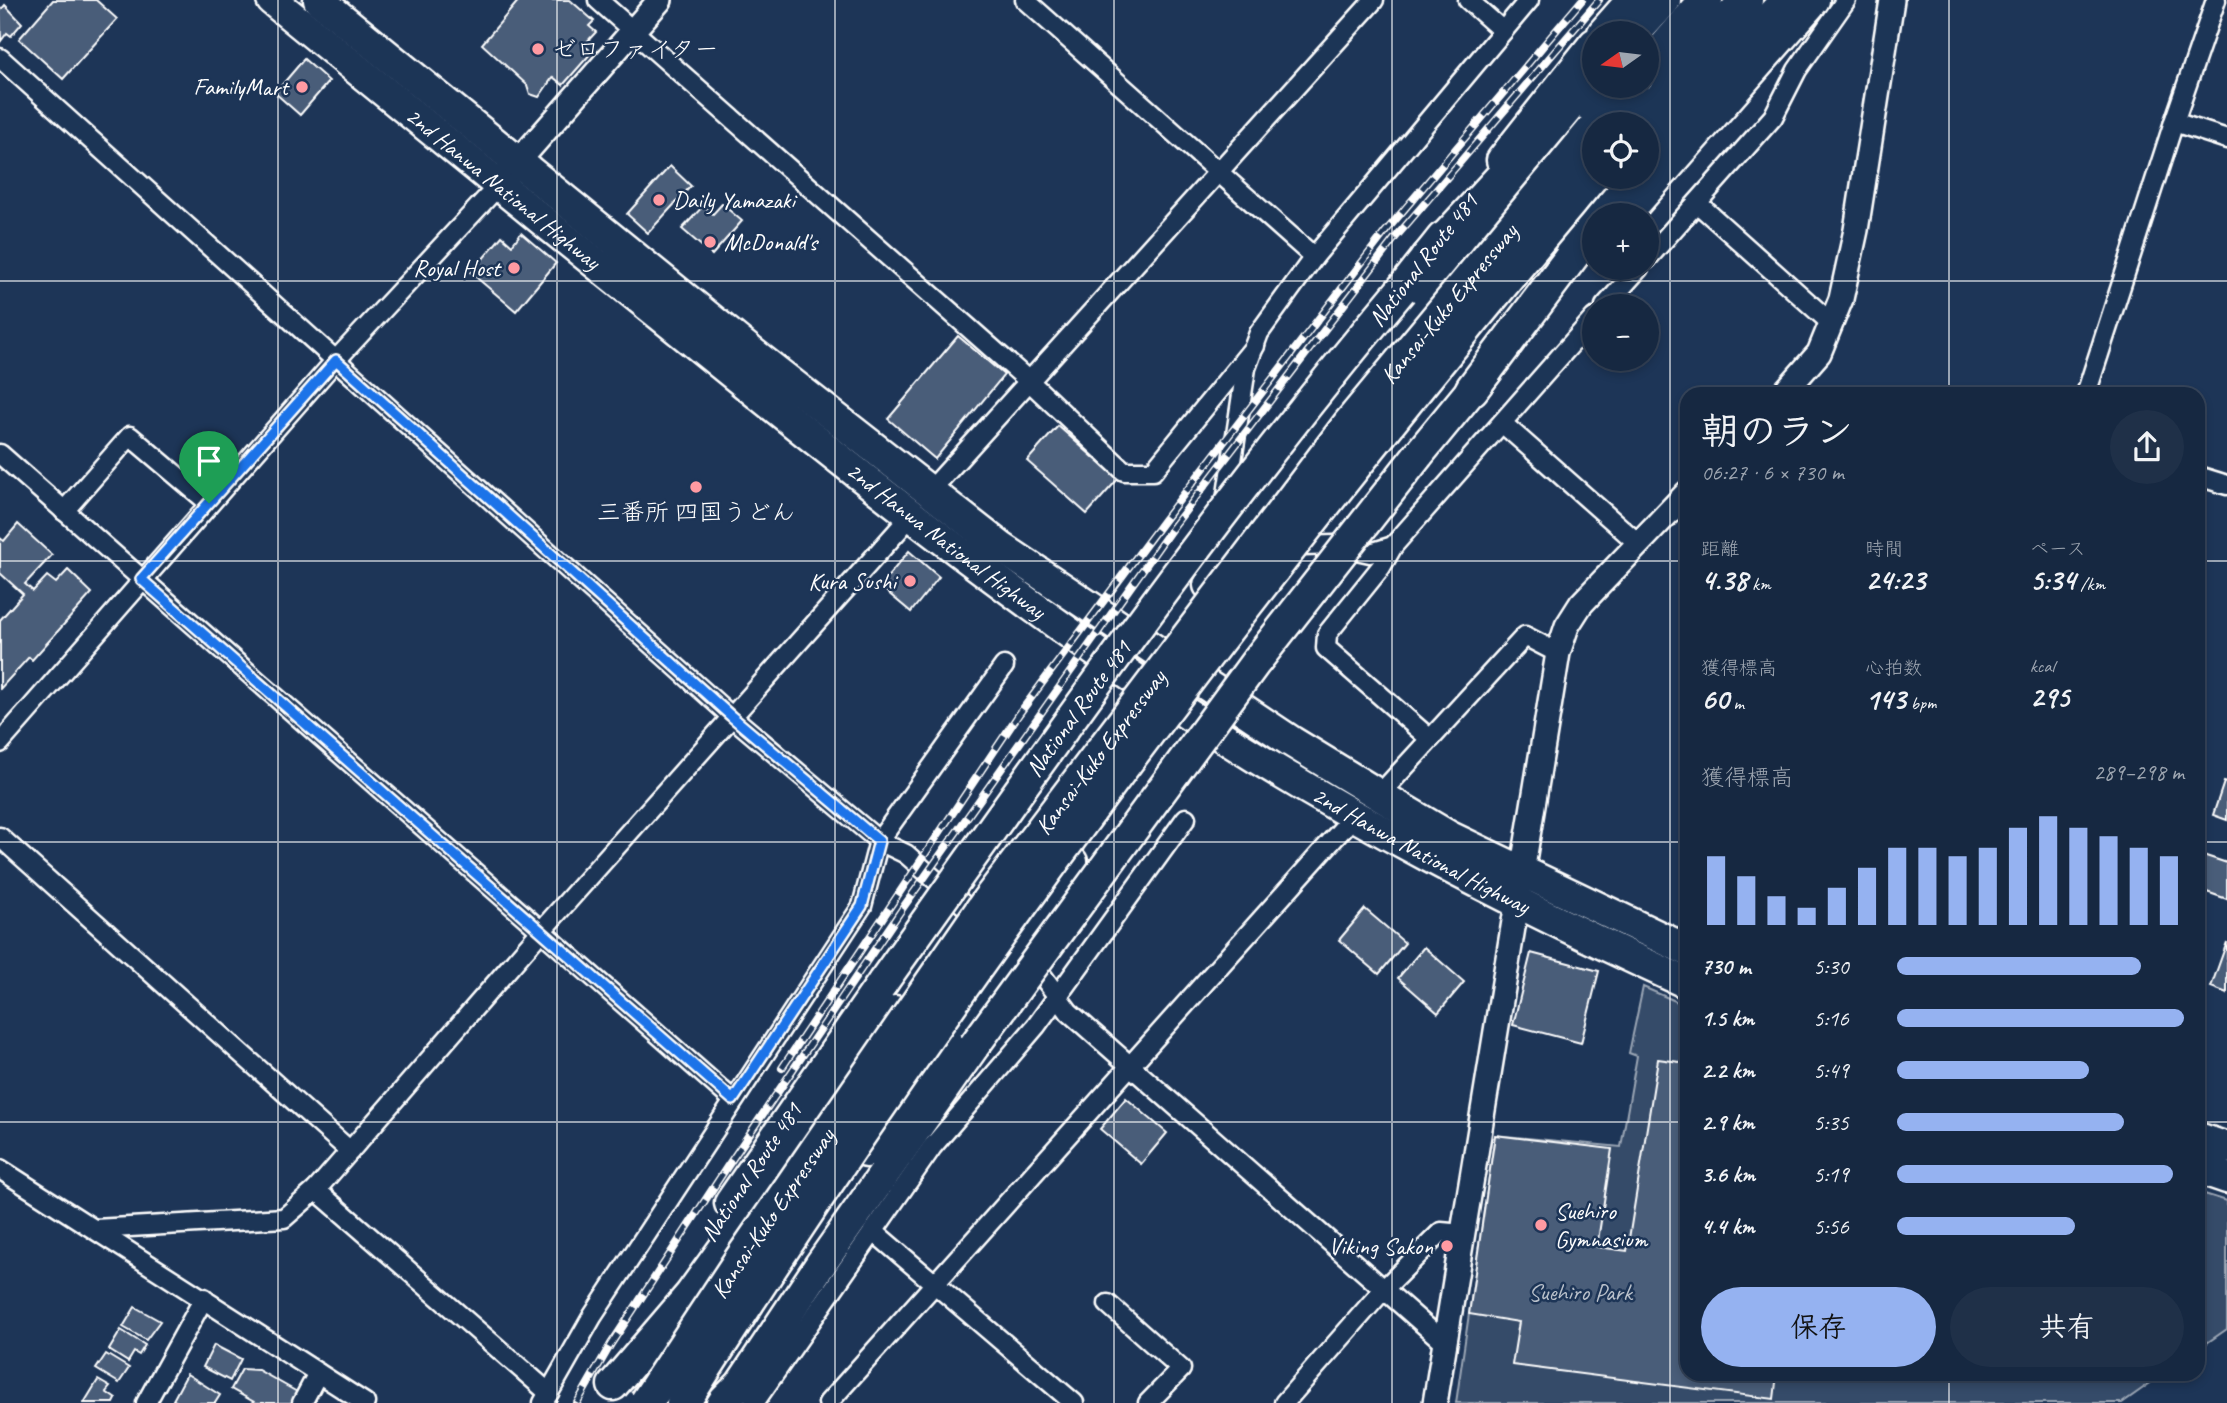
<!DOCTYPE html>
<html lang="ja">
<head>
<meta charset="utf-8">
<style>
  body { margin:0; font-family:Caveat,"Klee One",sans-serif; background:#1f3048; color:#f1f3f6; height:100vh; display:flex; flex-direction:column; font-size:26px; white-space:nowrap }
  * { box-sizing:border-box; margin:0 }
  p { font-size:23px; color:#9ea6b1 }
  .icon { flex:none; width:38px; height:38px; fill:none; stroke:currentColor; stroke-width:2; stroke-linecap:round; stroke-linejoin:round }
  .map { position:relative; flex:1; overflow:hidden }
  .drawer { position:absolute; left:1680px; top:387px; width:525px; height:994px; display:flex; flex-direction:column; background:#162841; border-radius:21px; box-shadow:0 4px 10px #0003,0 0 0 2px #35445a }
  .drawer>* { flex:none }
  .needle { width:46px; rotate:256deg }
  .fabs { position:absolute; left:1582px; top:21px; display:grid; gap:14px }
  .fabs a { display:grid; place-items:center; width:77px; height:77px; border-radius:50%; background:#162841; box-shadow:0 4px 10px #0003,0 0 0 2px #35445a; font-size:35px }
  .pin { position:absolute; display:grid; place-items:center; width:60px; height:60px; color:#fff; margin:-72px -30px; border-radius:50% 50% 50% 0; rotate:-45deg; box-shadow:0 0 7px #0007 }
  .pin .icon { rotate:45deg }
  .round { display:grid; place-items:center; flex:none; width:74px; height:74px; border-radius:37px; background:#1f3048 }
  .summary { display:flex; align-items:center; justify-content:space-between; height:119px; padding:0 21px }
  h1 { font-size:38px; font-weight:800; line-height:52px }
  .stats { display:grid; grid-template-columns:repeat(3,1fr); gap:10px; height:119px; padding:7px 21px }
  .stats div { display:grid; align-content:center }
  .stats b { font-size:30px; font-weight:800 }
  .stats small { font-size:19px; font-weight:400 }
  .stats p { font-size:19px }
  .chart { height:196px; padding:14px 21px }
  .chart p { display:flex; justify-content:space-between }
  .chart svg { width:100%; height:126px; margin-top:7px; stroke:#95b2f1; stroke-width:6 }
  .cta { display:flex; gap:14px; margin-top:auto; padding:14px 21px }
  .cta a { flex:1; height:80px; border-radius:42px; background:#95b2f1; color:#111; font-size:28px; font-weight:800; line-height:80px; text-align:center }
  .cta a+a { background:#1f3048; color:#f1f3f6 }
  ul { padding:0 21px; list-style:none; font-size:23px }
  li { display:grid; grid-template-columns:112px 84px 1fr; align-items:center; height:52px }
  li i { height:18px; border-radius:9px; background:#95b2f1 }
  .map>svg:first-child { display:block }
  .green { fill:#364b69; stroke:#9aa5b4; stroke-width:2 }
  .building { fill:#4a5d79; stroke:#fff; stroke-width:2 }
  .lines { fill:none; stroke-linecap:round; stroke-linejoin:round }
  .minor-casing { stroke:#fff; stroke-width:23 }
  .tertiary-casing { stroke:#fff; stroke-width:28 }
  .trunk-casing { stroke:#fff; stroke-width:35 }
  .motorway-casing { stroke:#fff; stroke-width:37 }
  .minor { stroke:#1d3557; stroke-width:18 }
  .tertiary { stroke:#1d3557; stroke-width:23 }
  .trunk { stroke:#1d3557; stroke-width:30 }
  .motorway { stroke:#1d3557; stroke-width:32 }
  .rail-casing { stroke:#fff; stroke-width:8 }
  .rail { stroke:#1d3557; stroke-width:5; stroke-dasharray:16; stroke-linecap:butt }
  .trunk-bridge-casing { stroke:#fff; stroke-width:35; stroke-linecap:butt }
  .motorway-bridge-casing { stroke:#fff; stroke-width:37; stroke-linecap:butt }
  .trunk-bridge { stroke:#1d3557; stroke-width:30 }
  .motorway-bridge { stroke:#1d3557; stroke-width:32 }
  .route-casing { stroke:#fff; stroke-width:14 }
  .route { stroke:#1a73e8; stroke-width:9 }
  .grid { fill:none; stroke:#fff; stroke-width:2; stroke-opacity:0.55 }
  .poi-dot { fill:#ff9aa2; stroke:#1d3557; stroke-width:2.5 }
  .labels { text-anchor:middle; stroke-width:5; stroke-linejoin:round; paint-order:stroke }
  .poi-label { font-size:24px; fill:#fff; stroke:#1d3557; text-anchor:start }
  .street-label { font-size:24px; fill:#fff; stroke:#1d3557 }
  .park-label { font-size:24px; fill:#b9c0ca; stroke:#1d3557 }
</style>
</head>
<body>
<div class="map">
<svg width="2227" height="1403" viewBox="0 0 2227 1403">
  <rect width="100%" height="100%" fill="#1d3557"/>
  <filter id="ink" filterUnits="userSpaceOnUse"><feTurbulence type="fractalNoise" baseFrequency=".0143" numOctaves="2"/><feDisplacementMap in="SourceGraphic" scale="14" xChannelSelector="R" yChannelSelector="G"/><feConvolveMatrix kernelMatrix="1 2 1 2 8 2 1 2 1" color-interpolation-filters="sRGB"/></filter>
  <g filter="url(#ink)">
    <g class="green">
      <path d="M1643,987l44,19v368h476l-41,29h-666l39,-268 126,12 16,-91 -8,-3z"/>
      <path d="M2198,1192l29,9v128l-29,20z"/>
    </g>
    <g class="building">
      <path d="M53,0h43l21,19 -54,60 -44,-40z"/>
      <path d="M519,0h51l24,21 -5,5 7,6 -12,13 8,7 -29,33 -10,-8 -14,20 -9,-3 -3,-9 -45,-41z"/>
      <path d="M5,5l17,18 -11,13 -4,-3 -6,8 -1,-30z"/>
      <path d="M304,59l25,22 -29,34 -25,-22z"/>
      <path d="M670,166l21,20 -43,47 -21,-19z"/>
      <path d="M722,204l20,17 -30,34 -30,-26 21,-23 10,8z"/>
      <path d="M521,233l35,30 -40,48 -45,-38 31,-37 10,9z"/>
      <path d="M958,336l46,39 -69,84 -47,-40z"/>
      <path d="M1058,426l60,53 -31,35 -60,-53z"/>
      <path d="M18,524l34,31 -27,29 8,7 14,-15 9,7 12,-13 24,23 -60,67 -3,-3 -29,32v-69l23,-26 -23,-21v-35l4,3z"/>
      <path d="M909,551l30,26 -28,35 -31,-26z"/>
      <path d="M2224,782l3,1v37l-14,-5z"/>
      <path d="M2200,854l27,9v36l-29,-10z"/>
      <path d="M1365,909l40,34 -26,31 -40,-34z"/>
      <path d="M2227,942v51l-16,-6z"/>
      <path d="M1424,947l40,35 -26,31 -40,-35z"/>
      <path d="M1531,953l68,18 -18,72 -68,-18z"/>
      <path d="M1658,1059l29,4v311h90l-3,25 -262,-34 7,-43 -50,-8 26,-179 117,14 -15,98 30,4z"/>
      <path d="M1126,1098l41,35 -26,31 -41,-35z"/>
      <path d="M135,1307l25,14 -14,19 -23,-13z"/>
      <path d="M121,1330l24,15 -6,10 -5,-3 -6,10 -19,-12z"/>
      <path d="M214,1345l27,14 -11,22 -27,-14z"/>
      <path d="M106,1354l23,14 -10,15 -23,-14z"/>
      <path d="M242,1369l16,1 41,23 -6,10h-37l-25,-14z"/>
      <path d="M187,1374l33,21 -5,8h-36l-6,-3z"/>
      <path d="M98,1380l12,7 -4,5 10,7 -2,4h-30z"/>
    </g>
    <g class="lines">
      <g class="minor-casing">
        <g id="minor">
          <path d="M598,0l432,382 94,89h29l102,-125"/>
          <path d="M1025,0l289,257"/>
          <path d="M1468,0l35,31"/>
          <path d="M2216,0l-42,122 53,17"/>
          <path d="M0,58l731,658 148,125 27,13 77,68"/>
          <path d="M1697,203l135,121"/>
          <path d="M1647,259l126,-142 24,-47 49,-70"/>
          <path d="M1605,306l34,-38"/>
          <path d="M2086,394l88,-272"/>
          <path d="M1502,423l137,121"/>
          <path d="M0,454l733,646"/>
          <path d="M2198,476l29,9"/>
          <path d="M929,492l445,-492"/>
          <path d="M64,511l66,-75 79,67"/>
          <path d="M1304,546l30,-1 36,8 23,-7 201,-228"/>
          <path d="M1393,546l-12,21 -54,67 -1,14 103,90"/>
          <path d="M1216,567l30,-199 13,-35 55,-76 215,-257"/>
          <path d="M0,743l336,-383 162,-174"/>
          <path d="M1379,795l146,-159 33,17"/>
          <path d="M0,837l350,314"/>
          <path d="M1027,961l14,13 28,38 376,331"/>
          <path d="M0,1169l365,234"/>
          <path d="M95,1229l189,-11 32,-28"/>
          <path d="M873,1231l201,172"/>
          <path d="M1108,1304l73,65 -33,34"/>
          <path d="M549,1393l-233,-203 226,-260 368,-413"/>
          <path d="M146,1403l58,-105"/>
          <path d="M302,1403l16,-30"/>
          <path d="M543,1403l49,-86 270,-411 17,-65 125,-175"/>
          <path d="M754,1403l178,-256 104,-121 150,-208"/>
          <path d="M828,1403l526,-587"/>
          <path d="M1284,1403l99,-113 58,-58 21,2"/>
        </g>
      </g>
      <g class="tertiary-casing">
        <g id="tertiary">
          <path d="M509,172l151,-172"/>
          <path d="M1783,394l36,-41 22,-54 15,-69 36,-230"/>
          <path d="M1435,1403l123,-750 9,-27 14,-22 106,-111"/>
        </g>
      </g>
      <g class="trunk-casing">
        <g id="trunk">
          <path id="s1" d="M272,0c146,120 292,238 439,356 153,124 307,246 472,355 160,106 329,192 504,272"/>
          <path d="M319,0l431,351 252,197 290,194 87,53 69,41 239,114"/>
          <path d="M1603,33l29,-33"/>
          <path d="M1502,160l92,-116"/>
          <path d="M1625,215l189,-215"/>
          <path d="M1401,290l41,-52"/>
          <path d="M1418,455l69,-84"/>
          <path d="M1209,585l151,-207 251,-292"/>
          <path d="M2198,1138l29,10"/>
          <path d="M866,1152l206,-290"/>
          <path d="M2198,1168l29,10"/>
          <path d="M730,1203l153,-221"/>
          <path d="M613,1385l77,-90 205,-284"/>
          <path d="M722,1403l19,-19 79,-119 154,-219"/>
        </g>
      </g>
      <g class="motorway-casing">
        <g id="motorway">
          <path d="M1634,33l30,-33"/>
          <path d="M1647,68l59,-68"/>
          <path d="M1599,124l33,-38"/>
          <path d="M1638,124l108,-124"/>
          <path d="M1647,152l140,-152"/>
          <path d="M1564,235l59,-58"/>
          <path d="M1427,258l167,-181"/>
          <path d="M1445,277l48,-65"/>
          <path d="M1472,389l122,-162"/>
        </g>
      </g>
      <use href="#minor" class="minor"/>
      <use href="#tertiary" class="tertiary"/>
      <use href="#trunk" class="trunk"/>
      <use href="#motorway" class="motorway"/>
      <g class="rail-casing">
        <g id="rail">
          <path d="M782,1068l237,-354 145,-194 222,-289 196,-231"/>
          <path d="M577,1403l34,-59 116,-177 175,-258 271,-382 222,-289 204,-238"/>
        </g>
      </g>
      <use href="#rail" class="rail"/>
      <g class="trunk-bridge-casing">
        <g id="trunk-bridge">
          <path id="s2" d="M883,982c167,-235 332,-471 518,-692"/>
          <path d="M974,1046l281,-383 163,-208"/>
        </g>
      </g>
      <g class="motorway-bridge-casing">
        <g id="motorway-bridge">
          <path id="s3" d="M646,1403l95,-144 246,-357 363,-479 244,-294"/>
          <path d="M683,1403c275,-433 581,-837 911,-1229"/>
        </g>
      </g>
      <use href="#trunk-bridge" class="trunk-bridge"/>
      <use href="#motorway-bridge" class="motorway-bridge"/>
    </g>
  </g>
  <g class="lines" filter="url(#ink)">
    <g class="route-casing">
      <path id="route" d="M336,360l395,356 148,125 -17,65 -129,194 -592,-521z"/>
    </g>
    <use href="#route" class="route"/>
  </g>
  <path class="grid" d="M278,0v1403M557,0v1403M835,0v1403M1114,0v1403M1392,0v1403M1670,0v1403M1949,0v394M0,281h2227M0,561h1687M2198,561h29M0,842h1687M2198,842h29M0,1122h1687M2198,1122h29M1949,1374v29"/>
  <g class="poi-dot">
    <circle cx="538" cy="49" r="7"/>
    <circle cx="302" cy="87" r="7"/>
    <circle cx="659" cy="200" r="7"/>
    <circle cx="710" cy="242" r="7"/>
    <circle cx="514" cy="268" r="7"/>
    <circle cx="696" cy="487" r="7"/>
    <circle cx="910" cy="581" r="7"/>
    <circle cx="1541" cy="1225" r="7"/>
    <circle cx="1447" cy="1246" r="7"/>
  </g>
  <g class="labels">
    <g class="poi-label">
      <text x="552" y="57">ゼロファイター</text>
      <text x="288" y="95" text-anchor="end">FamilyMart</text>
      <text x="673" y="208">Daily Yamazaki</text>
      <text x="724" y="250">McDonald's</text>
      <text x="500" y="276" text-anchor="end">Royal Host</text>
      <text x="696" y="520" text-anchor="middle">三番所 四国うどん</text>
      <text x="896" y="589" text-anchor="end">Kura Sushi</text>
      <text x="1555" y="1219">Suehiro<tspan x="1555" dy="28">Gymnasium</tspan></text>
      <text x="1433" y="1254" text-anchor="end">Viking Sakon</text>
    </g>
    <g class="street-label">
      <text dy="8" stroke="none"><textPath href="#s1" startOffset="298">2nd Hanwa National Highway</textPath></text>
      <text transform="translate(1423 260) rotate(-52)" y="8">National Route 481</text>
      <text dy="8" stroke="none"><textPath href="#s3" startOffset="1362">Kansai-Kuko Expressway</textPath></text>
      <text dy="8" stroke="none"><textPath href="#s1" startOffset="864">2nd Hanwa National Highway</textPath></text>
      <text dy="8" stroke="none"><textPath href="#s2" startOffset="336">National Route 481</textPath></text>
      <text dy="8" stroke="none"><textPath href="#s3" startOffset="794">Kansai-Kuko Expressway</textPath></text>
      <text dy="8" stroke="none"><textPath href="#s1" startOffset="1432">2nd Hanwa National Highway</textPath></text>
      <text transform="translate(751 1172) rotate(-56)" y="8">National Route 481</text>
      <text dy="8" stroke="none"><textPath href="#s3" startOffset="228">Kansai-Kuko Expressway</textPath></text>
    </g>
    <g class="park-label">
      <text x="1580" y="1300">Suehiro Park</text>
    </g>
  </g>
</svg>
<div class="fabs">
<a><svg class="needle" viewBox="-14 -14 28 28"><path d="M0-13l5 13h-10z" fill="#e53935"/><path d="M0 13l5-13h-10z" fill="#9ea6b1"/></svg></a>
<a><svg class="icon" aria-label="locate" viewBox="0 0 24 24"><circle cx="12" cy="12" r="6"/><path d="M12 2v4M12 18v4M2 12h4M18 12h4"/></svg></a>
<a>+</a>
<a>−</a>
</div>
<div class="pin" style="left:209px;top:503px;background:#1e9e55"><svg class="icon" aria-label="arrive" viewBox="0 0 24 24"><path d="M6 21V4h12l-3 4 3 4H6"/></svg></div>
<section class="drawer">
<div class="summary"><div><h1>朝のラン</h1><p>06:27 · 6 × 730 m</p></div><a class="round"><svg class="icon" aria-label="share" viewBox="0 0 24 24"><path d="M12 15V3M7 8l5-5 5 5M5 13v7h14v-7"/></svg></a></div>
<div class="stats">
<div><p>距離</p><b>4.38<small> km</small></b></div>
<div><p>時間</p><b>24:23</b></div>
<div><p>ペース</p><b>5:34<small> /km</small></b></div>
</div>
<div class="stats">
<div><p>獲得標高</p><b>60<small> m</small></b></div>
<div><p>心拍数</p><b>143<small> bpm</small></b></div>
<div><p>kcal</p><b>295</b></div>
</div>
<div class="chart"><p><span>獲得標高</span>289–298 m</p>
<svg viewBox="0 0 160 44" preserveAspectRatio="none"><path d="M5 44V20M15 44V27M25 44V34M35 44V38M45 44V31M55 44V24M65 44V17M75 44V17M85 44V20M95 44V17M105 44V10M115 44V6M125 44V10M135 44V13M145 44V17M155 44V20"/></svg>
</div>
<ul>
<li><b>730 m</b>5:30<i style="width:85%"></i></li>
<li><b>1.5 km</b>5:16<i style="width:100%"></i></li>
<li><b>2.2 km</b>5:49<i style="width:67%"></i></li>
<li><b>2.9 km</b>5:35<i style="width:79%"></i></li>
<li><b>3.6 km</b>5:19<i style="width:96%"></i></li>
<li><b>4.4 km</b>5:56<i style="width:62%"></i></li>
</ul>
<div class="cta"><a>保存</a><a>共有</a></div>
</section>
</div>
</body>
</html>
